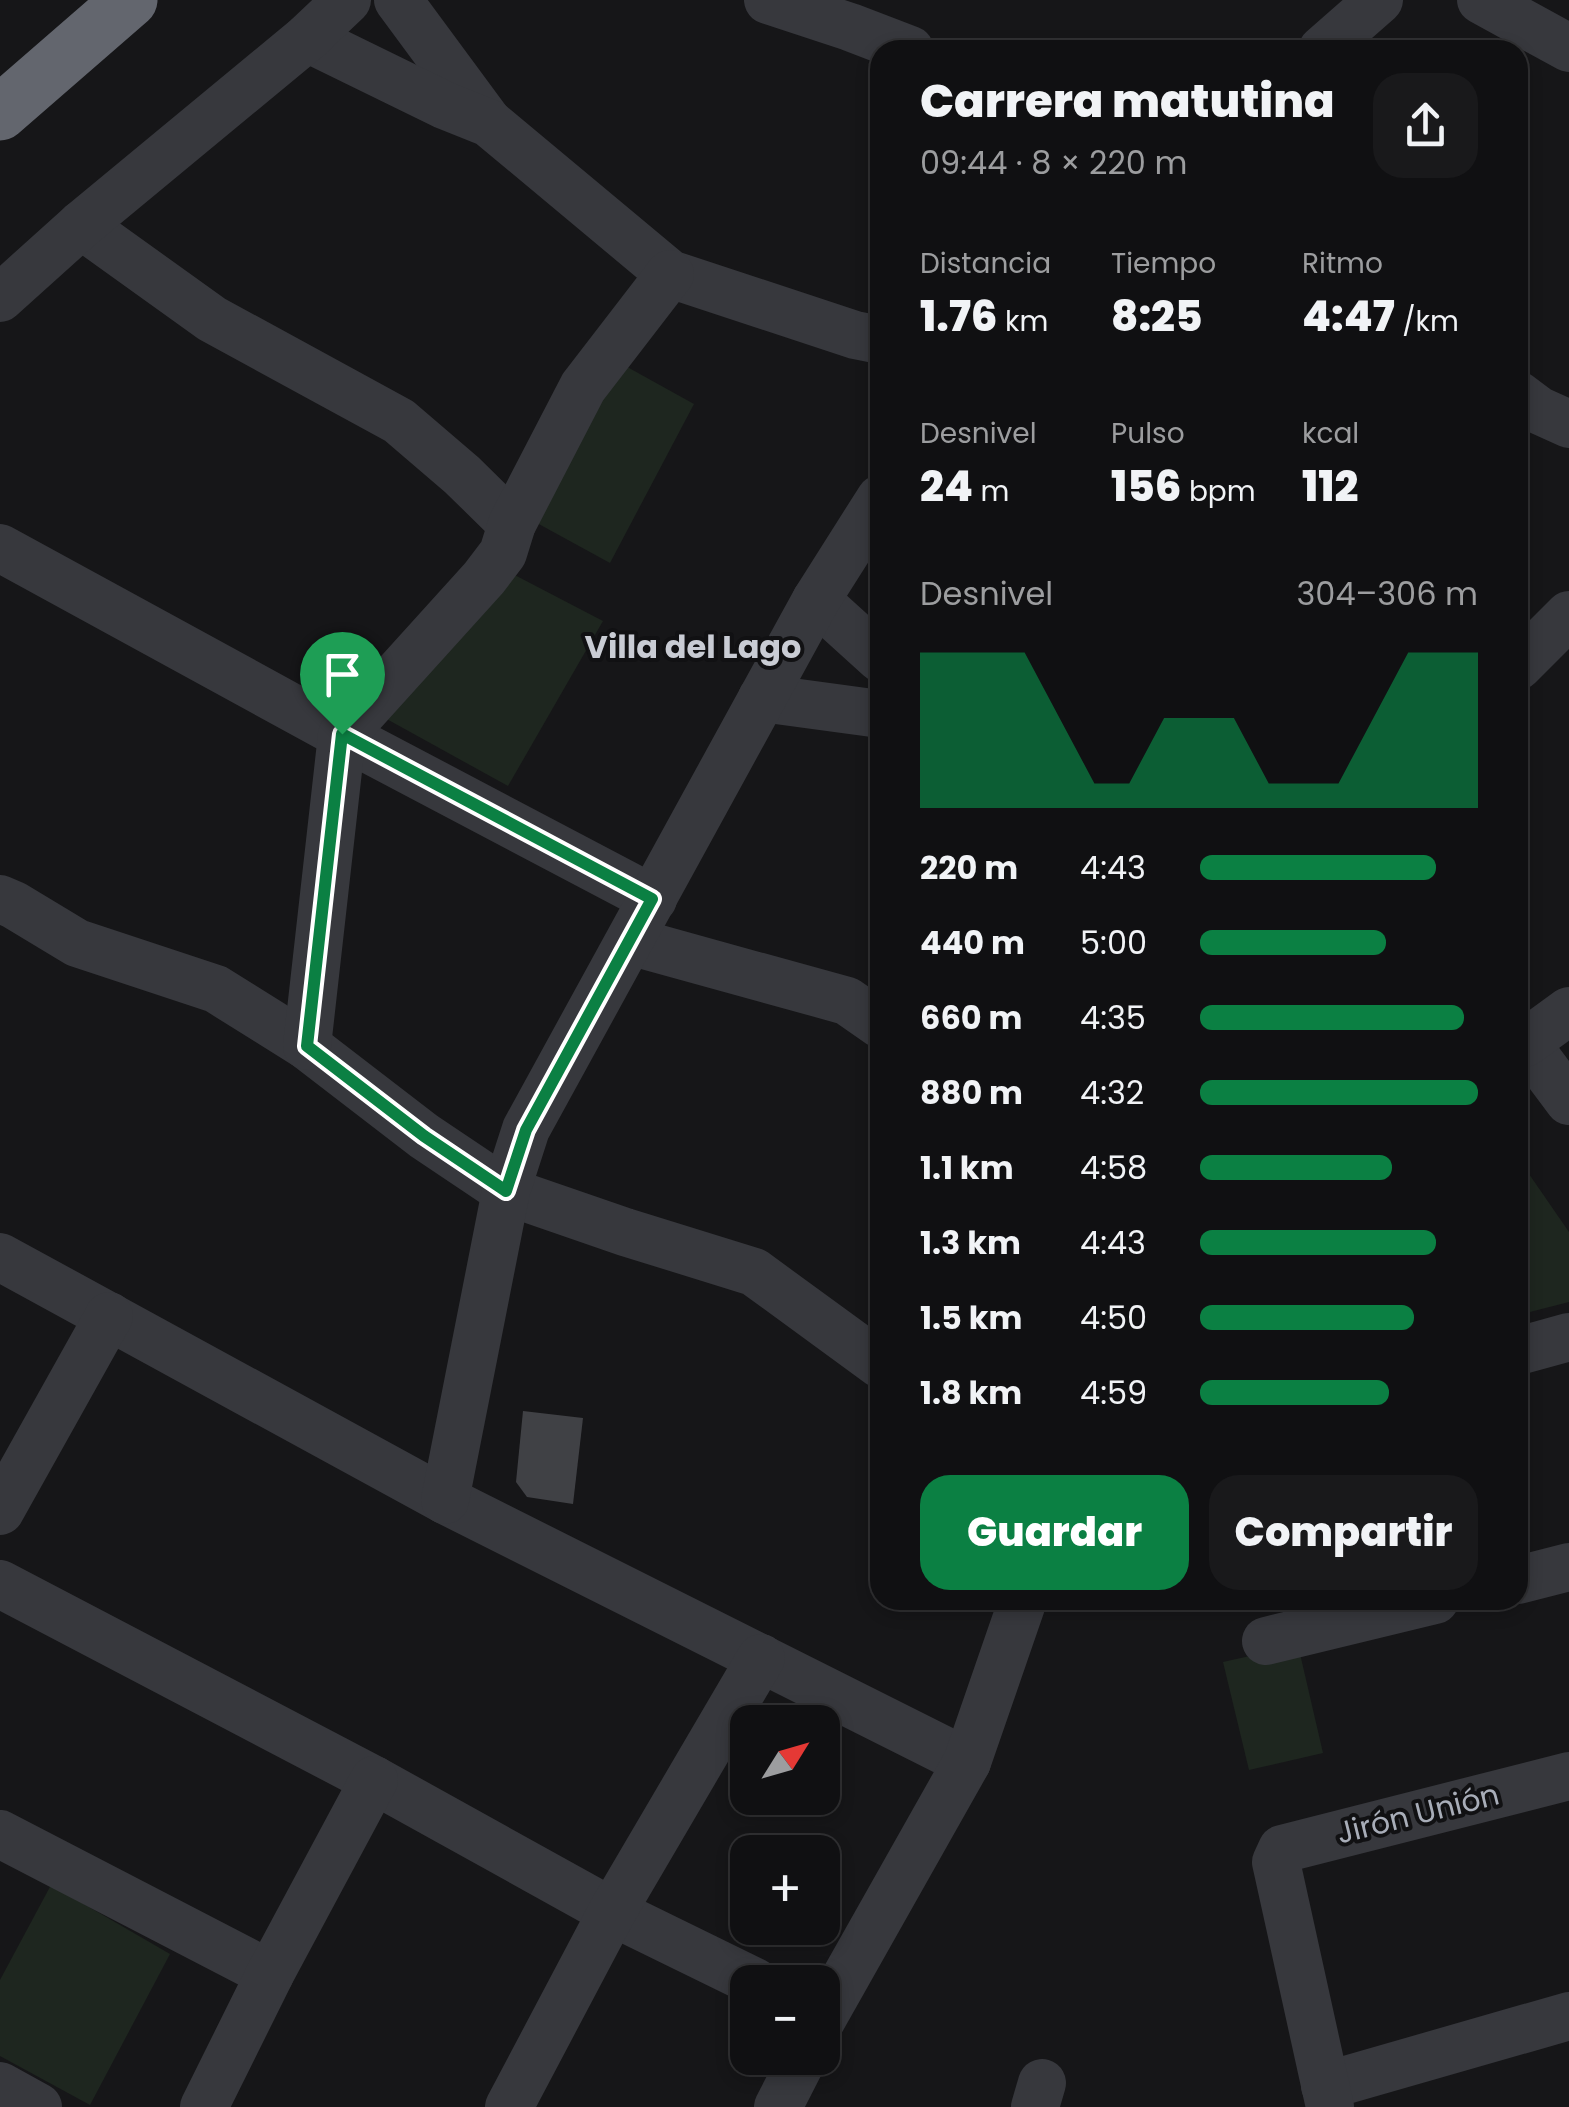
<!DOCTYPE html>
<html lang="es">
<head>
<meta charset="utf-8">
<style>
  body { margin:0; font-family:Poppins,sans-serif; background:#19191b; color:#f1f3f6; height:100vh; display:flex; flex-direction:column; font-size:38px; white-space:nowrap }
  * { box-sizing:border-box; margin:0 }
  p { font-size:32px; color:#9c9d9f }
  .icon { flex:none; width:55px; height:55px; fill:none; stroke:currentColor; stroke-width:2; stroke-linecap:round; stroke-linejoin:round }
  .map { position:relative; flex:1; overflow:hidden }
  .details { position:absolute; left:870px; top:40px; width:658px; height:1570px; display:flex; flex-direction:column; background:#101012; border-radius:30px; box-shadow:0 5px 15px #0003,0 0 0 2px #303032 }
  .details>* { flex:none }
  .needle { width:65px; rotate:53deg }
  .fabs { position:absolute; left:730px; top:1705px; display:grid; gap:20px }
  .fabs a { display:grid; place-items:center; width:110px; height:110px; border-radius:20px; background:#101012; box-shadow:0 5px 15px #0003,0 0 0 2px #303032; font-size:50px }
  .pin { position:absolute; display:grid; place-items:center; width:85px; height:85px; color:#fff; margin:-102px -42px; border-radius:50% 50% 50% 0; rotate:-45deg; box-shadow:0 0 10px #0007 }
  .pin .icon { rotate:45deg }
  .round { display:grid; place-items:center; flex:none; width:105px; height:105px; border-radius:30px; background:#19191b }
  .summary { display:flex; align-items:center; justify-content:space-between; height:170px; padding:0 50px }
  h1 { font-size:45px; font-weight:800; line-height:75px }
  .stats { display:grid; grid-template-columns:repeat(3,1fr); gap:15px; height:170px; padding:10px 50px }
  .stats div { display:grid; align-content:center }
  .stats b { font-size:42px; font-weight:800 }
  .stats small { font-size:28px; font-weight:400 }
  .stats p { font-size:28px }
  .chart { height:280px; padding:20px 50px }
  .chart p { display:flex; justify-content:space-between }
  .chart svg { width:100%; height:180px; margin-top:10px; fill:#0b8043; opacity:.7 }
  .button { display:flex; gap:20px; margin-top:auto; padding:20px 50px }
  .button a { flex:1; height:115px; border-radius:30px; background:#0b8043; color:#fff; font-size:40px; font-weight:800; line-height:115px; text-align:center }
  .button a+a { background:#19191b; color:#f1f3f6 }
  ul { padding:0 50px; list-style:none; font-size:32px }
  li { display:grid; grid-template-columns:160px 120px 1fr; align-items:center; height:75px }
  li i { height:25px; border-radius:12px; background:#0b8043 }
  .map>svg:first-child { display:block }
  .green { fill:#1e261f }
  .building { fill:#404145 }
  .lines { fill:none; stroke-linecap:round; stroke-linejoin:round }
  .minor { stroke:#37383d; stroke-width:48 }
  .highway { stroke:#63666e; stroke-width:55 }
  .route-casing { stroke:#fff; stroke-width:20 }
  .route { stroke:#0b8043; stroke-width:12 }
  .labels { text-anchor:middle; stroke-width:8; stroke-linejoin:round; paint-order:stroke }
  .street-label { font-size:30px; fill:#a8adb8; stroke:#111113 }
  .neighbourhood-label { font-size:32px; font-weight:bold; fill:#c9ccd4; stroke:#111113 }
</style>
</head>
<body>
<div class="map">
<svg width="1569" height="2107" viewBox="0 0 1569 2107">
  <rect width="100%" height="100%" fill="#161618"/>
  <g class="green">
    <path d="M593,348l101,56 -84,159 -106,-58z"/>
    <path d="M484,559l119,62 -95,165 -125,-69z"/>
    <path d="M1518,1158l51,74v70l-51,13z"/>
    <path d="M1298,1645l25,108 -74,17 -26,-108z"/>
    <path d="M51,1885l119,69 -80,151 -90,-49v-76z"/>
  </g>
  <path class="building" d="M523,1411l60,7 -10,86 -46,-7 -11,-15z"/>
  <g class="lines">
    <g class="minor">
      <path d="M398,0l90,122"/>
      <path d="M768,0l82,27 60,23"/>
      <path d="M1481,0l88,48"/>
      <path d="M307,38l137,67 45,18 181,151 185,61 25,5"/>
      <path d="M1322,50l57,-50"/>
      <path d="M81,225l131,94 187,102 63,54 50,49"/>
      <path d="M0,298l81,-73 226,-187 40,-38"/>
      <path d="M1518,395l20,15 31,14"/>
      <path d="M0,548l342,187 311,164"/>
      <path d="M816,600l64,58"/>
      <path d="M1518,666l51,-51"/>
      <path d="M762,698l118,16"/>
      <path d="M0,899l14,6 63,38 139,46 91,57 117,90 82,55 119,41 129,40 126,92"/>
      <path d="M630,941l217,60 33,23"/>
      <path d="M1518,1033l51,68"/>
      <path d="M1525,1043l44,-32"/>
      <path d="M307,1046l35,-311 142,-157 19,-25 9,-29 71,-137 87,-113"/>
      <path d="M0,1257l445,243 522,262"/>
      <path d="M1518,1351l51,-14"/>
      <path d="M445,1500l61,-309 20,-62 290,-529 64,-101"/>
      <path d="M0,1511l109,-195"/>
      <path d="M1518,1580l51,-13"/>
      <path d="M0,1584l374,196 238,132 143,70"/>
      <path d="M1266,1641l169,-41"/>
      <path d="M0,1834l270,140"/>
      <path d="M822,2019l145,-257 56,-162"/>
      <path d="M0,2086l38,21"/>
      <path d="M1325,2086l244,-70"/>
      <path d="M204,2107l66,-133 104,-194"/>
      <path d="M509,2107l103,-195 149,-254"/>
      <path d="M778,2107l25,-49"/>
      <path d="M1035,2107l7,-24"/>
      <path d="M1330,2107l-54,-245 6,-13 287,-73"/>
    </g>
    <path class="highway" d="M0,113l130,-113"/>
  </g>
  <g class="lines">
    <g class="route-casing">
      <path id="route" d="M342,734l310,165 -126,231 -20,61 -82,-55 -117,-90z"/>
    </g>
    <use href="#route" class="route"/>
  </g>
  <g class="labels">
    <g class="street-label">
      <text transform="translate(1418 1814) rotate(-14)" y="10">Jirón Unión</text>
    </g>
    <g class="neighbourhood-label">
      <text x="693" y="658">Villa del Lago</text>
    </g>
  </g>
</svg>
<div class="fabs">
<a><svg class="needle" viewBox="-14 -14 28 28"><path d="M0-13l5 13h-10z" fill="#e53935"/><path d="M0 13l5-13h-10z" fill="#9c9d9f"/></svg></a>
<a>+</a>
<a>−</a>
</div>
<div class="pin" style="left:342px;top:734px;background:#1e9e55"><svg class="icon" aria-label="arrive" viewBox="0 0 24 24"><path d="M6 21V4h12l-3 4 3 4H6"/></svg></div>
<section class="details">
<div class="summary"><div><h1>Carrera matutina</h1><p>09:44 · 8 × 220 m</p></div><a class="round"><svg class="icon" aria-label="share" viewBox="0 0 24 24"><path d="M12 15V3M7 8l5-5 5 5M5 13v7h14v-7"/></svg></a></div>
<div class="stats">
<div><p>Distancia</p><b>1.76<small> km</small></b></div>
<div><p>Tiempo</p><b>8:25</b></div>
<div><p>Ritmo</p><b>4:47<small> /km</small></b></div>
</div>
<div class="stats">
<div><p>Desnivel</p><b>24<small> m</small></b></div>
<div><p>Pulso</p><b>156<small> bpm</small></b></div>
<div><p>kcal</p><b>112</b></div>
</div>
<div class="chart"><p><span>Desnivel</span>304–306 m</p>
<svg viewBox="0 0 160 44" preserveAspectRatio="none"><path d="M0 44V6L10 6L20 6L30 6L40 22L50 38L60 38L70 22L80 22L90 22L100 38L110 38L120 38L130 22L140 6L150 6L160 6V44z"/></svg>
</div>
<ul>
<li><b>220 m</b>4:43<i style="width:85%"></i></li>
<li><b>440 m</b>5:00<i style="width:67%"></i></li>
<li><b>660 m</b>4:35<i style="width:95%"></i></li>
<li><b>880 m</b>4:32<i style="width:100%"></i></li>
<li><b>1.1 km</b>4:58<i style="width:69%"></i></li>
<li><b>1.3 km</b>4:43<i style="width:85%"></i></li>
<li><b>1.5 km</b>4:50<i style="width:77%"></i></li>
<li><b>1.8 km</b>4:59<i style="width:68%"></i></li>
</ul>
<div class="button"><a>Guardar</a><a>Compartir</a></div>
</section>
</div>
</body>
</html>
